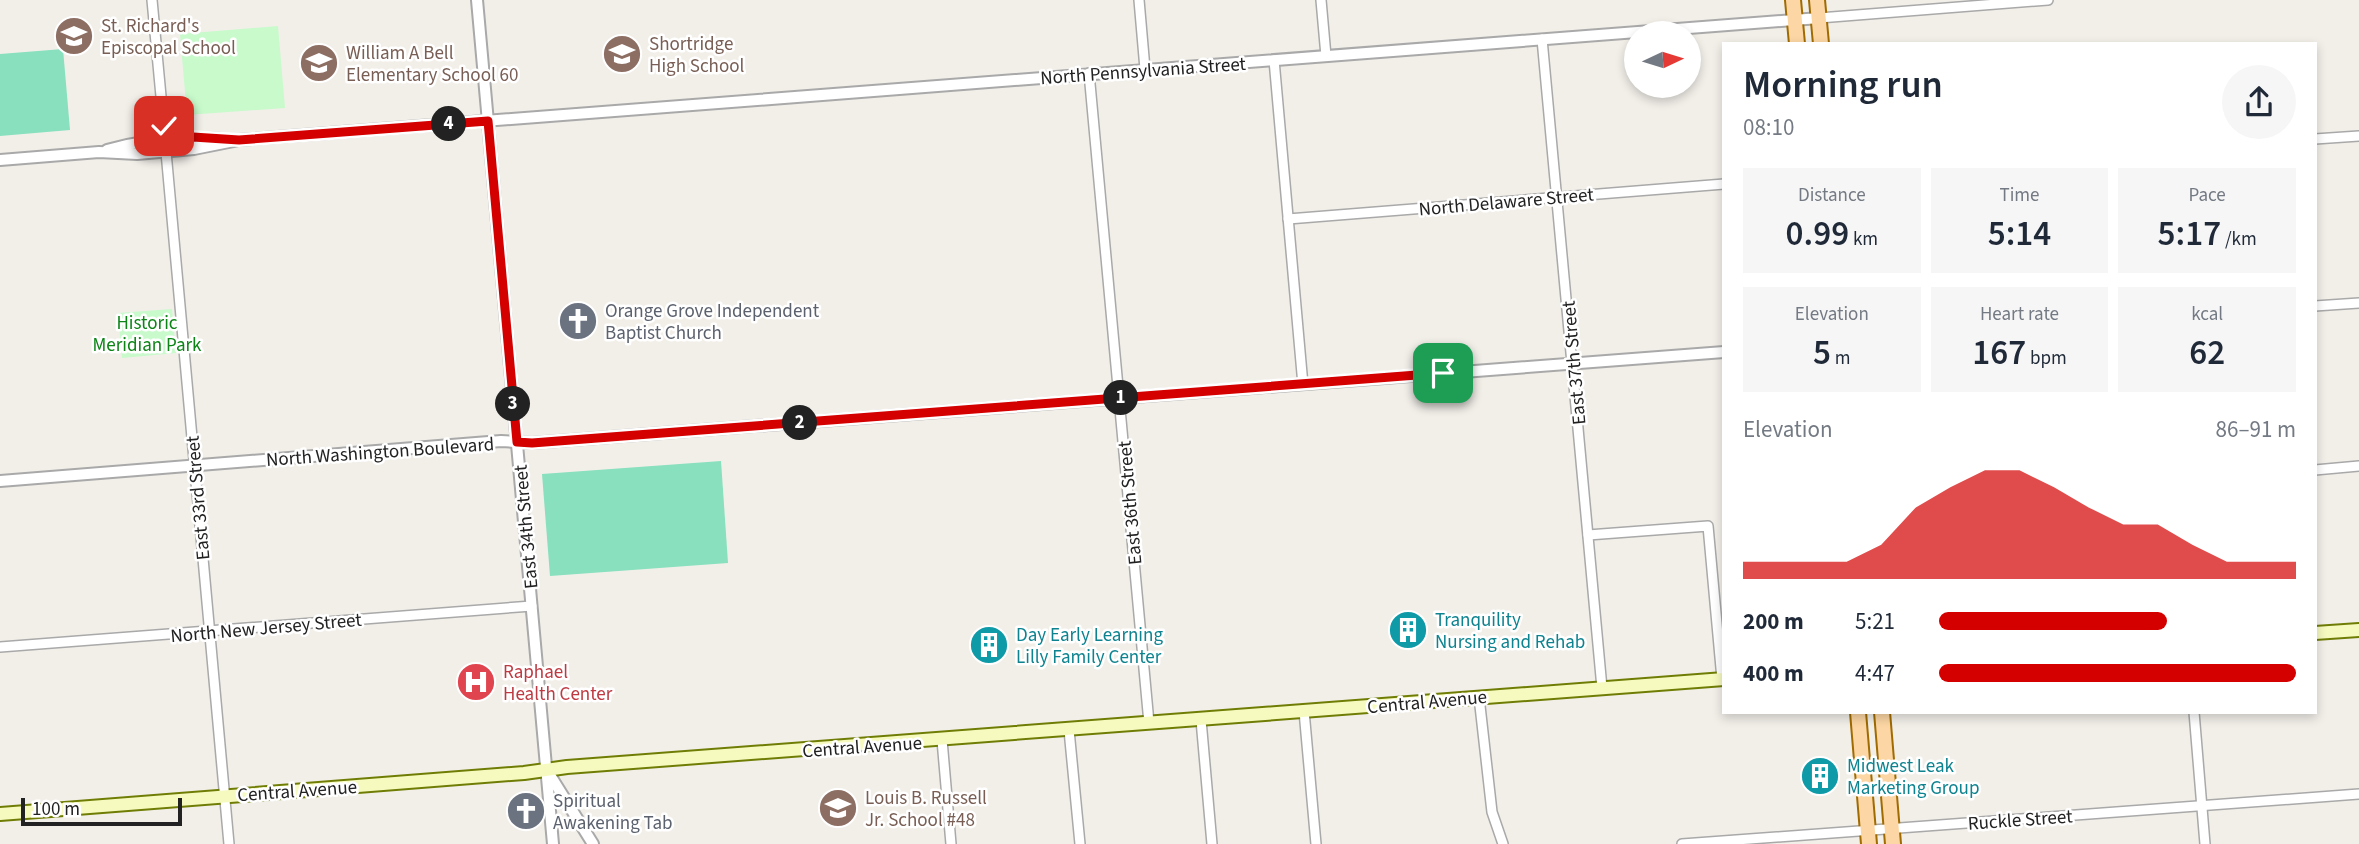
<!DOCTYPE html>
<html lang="en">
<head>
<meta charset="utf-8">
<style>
  body { margin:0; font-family:"Source Sans 3",sans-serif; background:#f6f6f7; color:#1f2937; height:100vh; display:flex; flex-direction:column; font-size:26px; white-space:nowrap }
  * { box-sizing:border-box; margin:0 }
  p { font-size:23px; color:#747a83 }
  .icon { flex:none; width:38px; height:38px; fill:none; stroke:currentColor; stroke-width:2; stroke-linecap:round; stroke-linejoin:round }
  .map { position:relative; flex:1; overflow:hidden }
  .side { position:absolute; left:1722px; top:42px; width:595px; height:672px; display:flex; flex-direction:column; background:#fff; border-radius:0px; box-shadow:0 4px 10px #0003 }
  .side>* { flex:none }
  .needle { width:46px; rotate:86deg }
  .buttons { position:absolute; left:1624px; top:21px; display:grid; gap:14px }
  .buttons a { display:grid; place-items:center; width:77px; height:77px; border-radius:50%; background:#fff; box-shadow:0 4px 10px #0003; font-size:35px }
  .scale { position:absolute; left:21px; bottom:18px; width:161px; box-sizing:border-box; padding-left:7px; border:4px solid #222; border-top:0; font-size:19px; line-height:24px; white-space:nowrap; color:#222; -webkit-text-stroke:5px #fff; paint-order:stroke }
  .pin { position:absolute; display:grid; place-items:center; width:60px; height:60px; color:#fff; margin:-30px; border-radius:14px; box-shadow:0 4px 10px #0006 }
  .km { position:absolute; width:35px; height:35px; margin:-18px; border-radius:50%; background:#222; color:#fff; font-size:19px; line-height:35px; text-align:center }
  .round { display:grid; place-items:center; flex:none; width:74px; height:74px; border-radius:37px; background:#f6f6f7 }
  .head { display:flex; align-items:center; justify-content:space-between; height:119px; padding:0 21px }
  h1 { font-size:38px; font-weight:600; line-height:52px }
  .metrics { display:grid; grid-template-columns:repeat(3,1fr); gap:10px; height:119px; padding:7px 21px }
  .metrics div { display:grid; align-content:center; border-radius:0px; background:#f6f6f7; text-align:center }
  .metrics b { font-size:35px; font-weight:600 }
  .metrics small { font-size:19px; font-weight:400 }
  .metrics p { font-size:19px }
  .chart { height:196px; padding:14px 21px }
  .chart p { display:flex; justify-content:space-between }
  .chart svg { width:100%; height:126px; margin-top:7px; fill:#d40000; opacity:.7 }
  ul { padding:0 21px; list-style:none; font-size:23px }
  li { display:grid; grid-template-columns:112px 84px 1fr; align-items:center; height:52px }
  li i { height:18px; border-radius:9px; background:#d40000 }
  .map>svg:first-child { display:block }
  .park { fill:#c8facc }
  .pitch { fill:#88e0be }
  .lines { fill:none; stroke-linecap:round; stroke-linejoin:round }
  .minor-casing { stroke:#a9a9a9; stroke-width:12 }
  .tertiary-casing { stroke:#a9a9a9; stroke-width:14 }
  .secondary-casing { stroke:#707d05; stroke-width:16 }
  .primary-casing { stroke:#a06b00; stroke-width:18 }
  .minor { stroke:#fff; stroke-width:9 }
  .tertiary { stroke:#fff; stroke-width:10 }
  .secondary { stroke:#f7fabf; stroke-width:12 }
  .primary { stroke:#fcd6a4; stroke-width:14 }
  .route-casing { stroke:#fff; stroke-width:14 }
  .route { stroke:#d40000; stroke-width:9 }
  .labels { text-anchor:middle; stroke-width:5; stroke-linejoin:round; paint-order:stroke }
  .education-label { font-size:19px; fill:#785e54; stroke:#fff; text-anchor:start }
  .street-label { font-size:19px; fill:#222; stroke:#fff }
  .worship-label { font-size:19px; fill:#5b616d; stroke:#fff; text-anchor:start }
  .park-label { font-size:19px; fill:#0c8416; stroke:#fff }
  .culture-label { font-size:19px; fill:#0d838f; stroke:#fff; text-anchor:start }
  .health-label { font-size:19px; fill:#be3a42; stroke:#fff; text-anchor:start }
</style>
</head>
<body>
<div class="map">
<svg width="2359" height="844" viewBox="0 0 2359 844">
  <rect width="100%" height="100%" fill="#f2efe9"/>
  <g class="park">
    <path d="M278,26l7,82 -98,7 -7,-81z"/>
    <path d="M172,309l4,44 -54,5 -4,-45z"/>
  </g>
  <g class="pitch">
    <path d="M63,49l7,81 -70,6v-82z"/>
    <path d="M721,461l7,102 -178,13 -8,-102z"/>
  </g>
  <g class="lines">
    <g class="minor-casing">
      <g id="minor">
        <path d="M152,0l13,139"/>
        <path d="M1139,0l6,69"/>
        <path d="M1321,0l5,56"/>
        <path d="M1819,18l229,-18"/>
        <path d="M1542,39l60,649"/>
        <path d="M1274,60l29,325"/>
        <path d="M1089,73l60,650"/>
        <path d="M2315,139l44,-3"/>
        <path d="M166,152l63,692"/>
        <path d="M1288,219l436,-35"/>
        <path d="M2315,306l44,-3"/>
        <path d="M2315,470l44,-4"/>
        <path d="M1588,535l120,-9 14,153"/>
        <path d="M0,647l532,-41"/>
        <path d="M1479,697l13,115 11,32"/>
        <path d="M1304,711l12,133"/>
        <path d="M2194,712l11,132"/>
        <path d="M1201,720l11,124"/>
        <path d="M1069,730l11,114"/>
        <path d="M942,740l9,104"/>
        <path d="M1682,844l677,-50"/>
      </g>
    </g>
    <g class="tertiary-casing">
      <g id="tertiary">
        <path d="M477,0l76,844"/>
        <path d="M107,150c38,-11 76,-14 115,-11"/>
        <path d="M0,160l99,-8 38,2 57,-5 45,-9 1580,-122"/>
        <path d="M0,481l501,-40 31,2 1192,-91"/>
        <path d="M548,772l45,72"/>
      </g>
    </g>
    <g class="secondary-casing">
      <g id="secondary">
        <path d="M2315,633l44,-3"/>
        <path d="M0,814l524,-41 43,-6 1157,-88"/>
      </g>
    </g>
    <g class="primary-casing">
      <g id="primary">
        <path d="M1793,0l4,44"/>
        <path d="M1817,0l4,44"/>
        <path d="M1858,712l11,132"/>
        <path d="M1882,712l11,132"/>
      </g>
    </g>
    <use href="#minor" class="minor"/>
    <use href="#tertiary" class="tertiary"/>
    <use href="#secondary" class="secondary"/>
    <use href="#primary" class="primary"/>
  </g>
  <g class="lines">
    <g class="route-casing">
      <path id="route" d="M164,126l1,13 28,-2 46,3 249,-19 29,321 15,1 911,-70"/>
    </g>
    <use href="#route" class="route"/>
  </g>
  <defs>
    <g id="school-disc" transform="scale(2.0125)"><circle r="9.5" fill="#8d6e63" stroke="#fff"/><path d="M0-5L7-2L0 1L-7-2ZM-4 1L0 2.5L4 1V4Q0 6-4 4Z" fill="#fff"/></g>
    <g id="church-disc" transform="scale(2.0125)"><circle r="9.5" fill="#6b7280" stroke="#fff"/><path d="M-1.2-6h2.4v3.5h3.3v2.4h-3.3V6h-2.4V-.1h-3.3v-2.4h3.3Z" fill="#fff"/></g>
    <g id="building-disc" transform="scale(2.0125)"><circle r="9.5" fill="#0f9aa8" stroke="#fff"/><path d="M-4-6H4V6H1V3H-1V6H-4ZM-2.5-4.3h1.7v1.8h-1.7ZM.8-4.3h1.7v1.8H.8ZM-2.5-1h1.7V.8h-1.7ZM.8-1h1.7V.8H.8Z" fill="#fff"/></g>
    <g id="hospital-disc" transform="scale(2.0125)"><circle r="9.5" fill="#e0444e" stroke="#fff"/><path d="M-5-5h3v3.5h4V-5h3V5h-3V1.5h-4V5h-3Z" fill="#fff"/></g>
  </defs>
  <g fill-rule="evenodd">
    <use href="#school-disc" x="74" y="36"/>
    <use href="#school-disc" x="622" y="54"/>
    <use href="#school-disc" x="319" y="63"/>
    <use href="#church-disc" x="578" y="321"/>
    <use href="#building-disc" x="1408" y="630"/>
    <use href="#building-disc" x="989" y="645"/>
    <use href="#hospital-disc" x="476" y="682"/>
    <use href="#building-disc" x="1820" y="776"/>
    <use href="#school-disc" x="838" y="808"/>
    <use href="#church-disc" x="526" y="811"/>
  </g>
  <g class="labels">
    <g class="education-label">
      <text x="101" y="32">St. Richard's<tspan x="101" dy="22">Episcopal School</tspan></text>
      <text x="649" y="50">Shortridge<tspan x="649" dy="22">High School</tspan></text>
      <text x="346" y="59">William A Bell<tspan x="346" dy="22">Elementary School 60</tspan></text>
      <text x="865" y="804">Louis B. Russell<tspan x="865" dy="22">Jr. School #48</tspan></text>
    </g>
    <g class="street-label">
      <text transform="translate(1143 70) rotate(-4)" y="7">North Pennsylvania Street</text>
      <text transform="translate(1506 201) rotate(-5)" y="7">North Delaware Street</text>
      <text transform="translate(1573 363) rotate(-95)" y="7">East 37th Street</text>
      <text transform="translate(380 451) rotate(-4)" y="7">North Washington Boulevard</text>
      <text transform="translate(197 498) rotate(-95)" y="7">East 33rd Street</text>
      <text transform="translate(1129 503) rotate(-95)" y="7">East 36th Street</text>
      <text transform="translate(525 527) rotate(-95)" y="7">East 34th Street</text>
      <text transform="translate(266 627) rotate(-5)" y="7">North New Jersey Street</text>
      <text transform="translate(1427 701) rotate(-5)" y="7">Central Avenue</text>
      <text transform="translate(862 746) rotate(-4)" y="7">Central Avenue</text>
      <text transform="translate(297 790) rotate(-4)" y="7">Central Avenue</text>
      <text transform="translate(2020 819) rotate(-4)" y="7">Ruckle Street</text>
    </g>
    <g class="worship-label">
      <text x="605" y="317">Orange Grove Independent<tspan x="605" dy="22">Baptist Church</tspan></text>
      <text x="553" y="807">Spiritual<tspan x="553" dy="22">Awakening Tab</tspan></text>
    </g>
    <g class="park-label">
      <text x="147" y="329">Historic<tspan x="147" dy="22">Meridian Park</tspan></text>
    </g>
    <g class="culture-label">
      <text x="1435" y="626">Tranquility<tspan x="1435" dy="22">Nursing and Rehab</tspan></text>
      <text x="1016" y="641">Day Early Learning<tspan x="1016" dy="22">Lilly Family Center</tspan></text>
      <text x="1847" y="772">Midwest Leak<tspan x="1847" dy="22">Marketing Group</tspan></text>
    </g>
    <g class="health-label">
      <text x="503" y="678">Raphael<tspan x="503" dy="22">Health Center</tspan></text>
    </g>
  </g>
</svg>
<div class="buttons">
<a><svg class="needle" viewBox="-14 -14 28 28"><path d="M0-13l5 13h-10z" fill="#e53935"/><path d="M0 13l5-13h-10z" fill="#747a83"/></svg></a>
</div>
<div class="scale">100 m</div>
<div class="pin" style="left:1443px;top:373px;background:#1e9e55"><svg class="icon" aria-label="arrive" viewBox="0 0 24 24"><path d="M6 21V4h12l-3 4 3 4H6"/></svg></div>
<div class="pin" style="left:164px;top:126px;background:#d93025"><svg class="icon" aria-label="check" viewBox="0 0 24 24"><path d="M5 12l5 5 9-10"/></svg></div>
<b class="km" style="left:1121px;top:398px">1</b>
<b class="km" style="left:800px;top:423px">2</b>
<b class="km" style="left:513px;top:404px">3</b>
<b class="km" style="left:449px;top:124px">4</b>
<section class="side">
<div class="head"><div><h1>Morning run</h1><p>08:10</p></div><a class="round"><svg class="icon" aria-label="share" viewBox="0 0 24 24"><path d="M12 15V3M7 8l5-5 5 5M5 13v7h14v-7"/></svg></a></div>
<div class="metrics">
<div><p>Distance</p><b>0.99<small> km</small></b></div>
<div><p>Time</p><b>5:14</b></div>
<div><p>Pace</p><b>5:17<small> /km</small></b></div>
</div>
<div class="metrics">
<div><p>Elevation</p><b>5<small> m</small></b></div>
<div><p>Heart rate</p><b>167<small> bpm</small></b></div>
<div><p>kcal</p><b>62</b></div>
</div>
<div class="chart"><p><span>Elevation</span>86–91 m</p>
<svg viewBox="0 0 160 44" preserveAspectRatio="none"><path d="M0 44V38L10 38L20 38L30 38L40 32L50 19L60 12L70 6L80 6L90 12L100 19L110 25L120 25L130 32L140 38L150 38L160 38V44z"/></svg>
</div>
<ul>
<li><b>200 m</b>5:21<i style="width:64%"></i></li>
<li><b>400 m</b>4:47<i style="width:100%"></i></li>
</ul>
</section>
</div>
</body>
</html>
